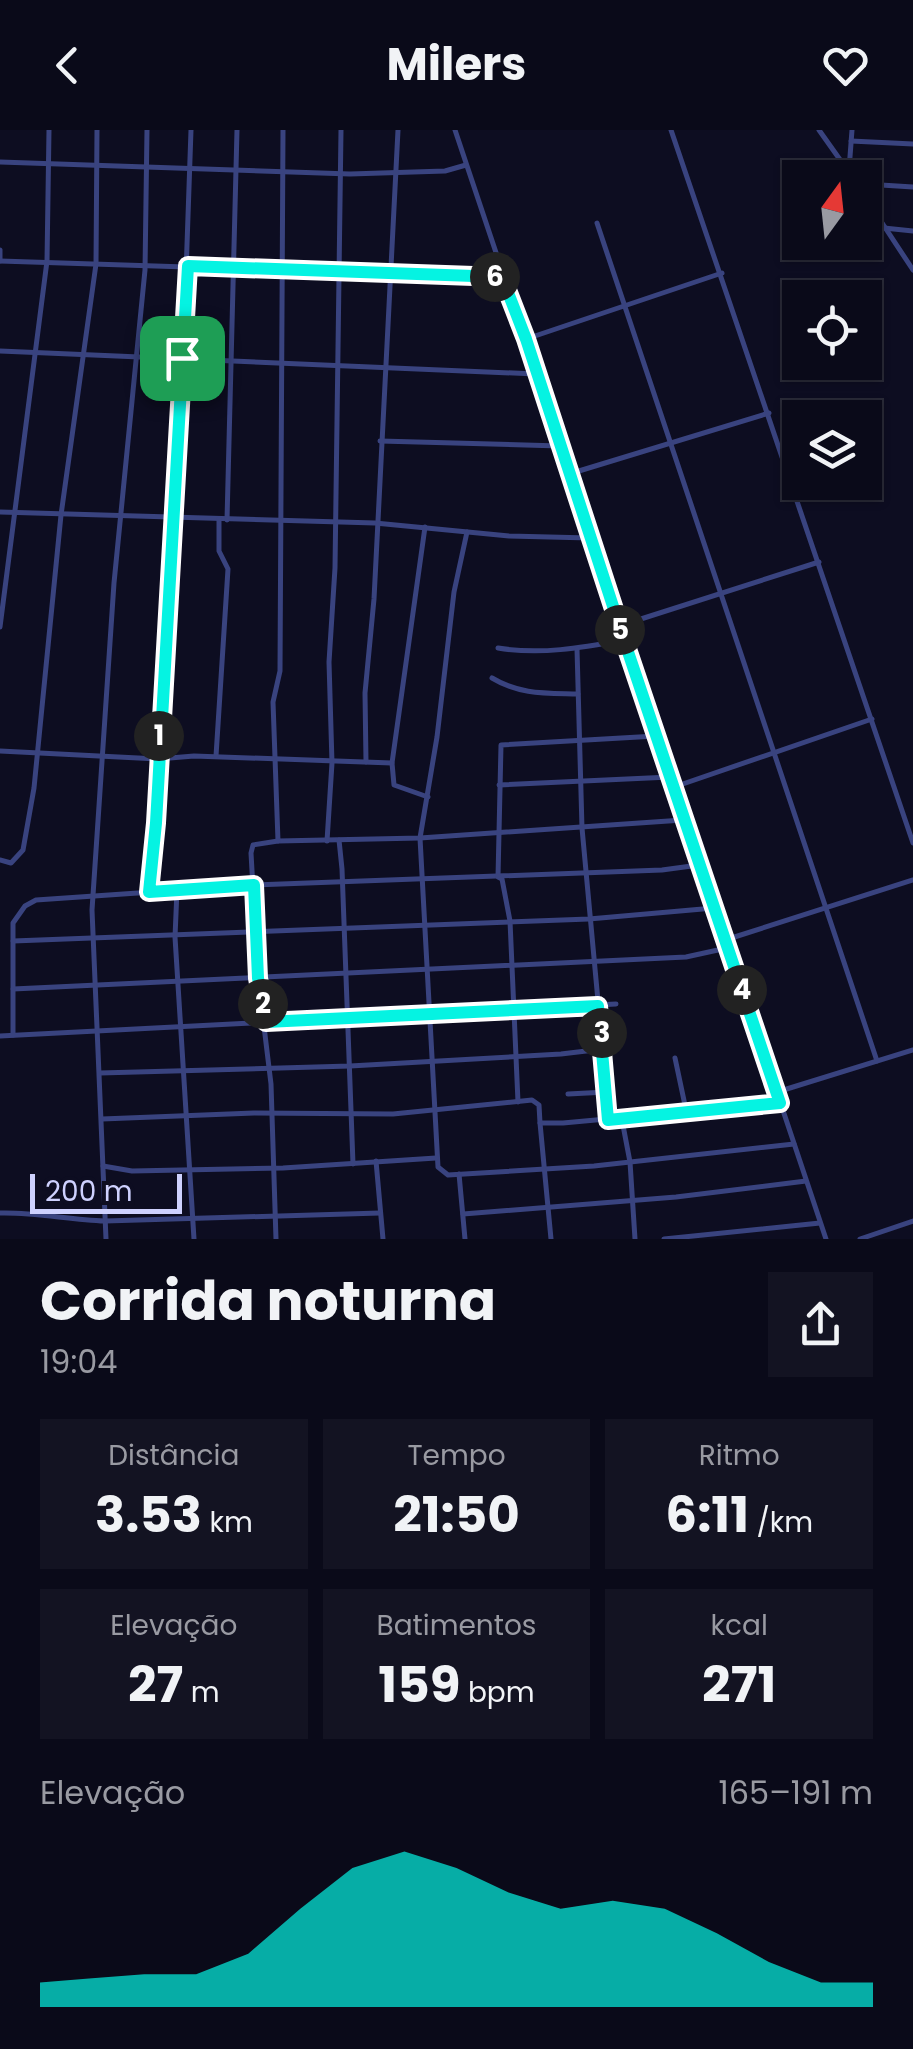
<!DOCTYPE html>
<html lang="pt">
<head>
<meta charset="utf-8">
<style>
  body { margin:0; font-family:Poppins,sans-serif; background:#131322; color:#f1f3f6; height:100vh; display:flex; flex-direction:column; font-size:38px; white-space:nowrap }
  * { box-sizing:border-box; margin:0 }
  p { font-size:32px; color:#999aa2 }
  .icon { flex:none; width:55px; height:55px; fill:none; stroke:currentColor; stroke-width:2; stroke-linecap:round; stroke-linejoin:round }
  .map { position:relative; height:1109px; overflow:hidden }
  .side { display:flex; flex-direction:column; background:#0a0a19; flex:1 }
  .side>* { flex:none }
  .needle { width:65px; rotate:15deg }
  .tools { position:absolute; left:782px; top:30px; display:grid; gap:20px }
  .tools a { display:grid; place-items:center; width:100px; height:100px; border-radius:0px; background:#0a0a19; box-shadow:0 2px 8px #0004,0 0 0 2px #2a2b38; font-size:50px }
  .scale { position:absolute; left:30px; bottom:25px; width:152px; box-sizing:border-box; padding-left:10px; border:5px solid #ced1fe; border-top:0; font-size:28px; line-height:35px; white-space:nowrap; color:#ced1fe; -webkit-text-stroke:8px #0d0d21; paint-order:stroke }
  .pin { position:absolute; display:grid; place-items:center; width:85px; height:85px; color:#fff; margin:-42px; border-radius:20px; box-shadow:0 5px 15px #0006 }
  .km { position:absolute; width:50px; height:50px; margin:-25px; border-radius:50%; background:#222; color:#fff; font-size:28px; line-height:50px; text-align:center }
  .round { display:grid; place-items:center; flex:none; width:105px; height:105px; border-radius:0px; background:#131322 }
  .overview { display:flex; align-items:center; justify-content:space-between; height:170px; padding:0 40px }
  h1 { font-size:55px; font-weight:700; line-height:75px }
  .stats { display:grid; grid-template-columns:repeat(3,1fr); gap:15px; height:170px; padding:10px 40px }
  .stats div { display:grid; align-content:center; border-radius:0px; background:#131322; text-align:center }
  .stats b { font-size:50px; font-weight:700 }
  .stats small { font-size:28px; font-weight:400 }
  .stats p { font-size:28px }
  .chart { height:280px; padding:20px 40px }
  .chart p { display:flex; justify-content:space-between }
  .chart svg { width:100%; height:180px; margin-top:10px; fill:#05f3e2; opacity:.7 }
  header { display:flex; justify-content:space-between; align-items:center; height:130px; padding:0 40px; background:#0a0a19; font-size:45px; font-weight:700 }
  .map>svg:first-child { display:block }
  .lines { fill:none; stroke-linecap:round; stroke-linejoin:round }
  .minor { stroke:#39437f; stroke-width:5 }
  .route-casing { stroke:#fff; stroke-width:20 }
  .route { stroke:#05f3e2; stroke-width:12 }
</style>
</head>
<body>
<header><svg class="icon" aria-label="back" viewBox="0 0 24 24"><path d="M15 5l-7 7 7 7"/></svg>Milers<svg class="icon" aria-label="heart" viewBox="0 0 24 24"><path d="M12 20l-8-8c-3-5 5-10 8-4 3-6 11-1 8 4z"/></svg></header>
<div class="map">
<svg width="913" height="1109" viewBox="0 0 913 1109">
  <rect width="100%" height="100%" fill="#0d0d21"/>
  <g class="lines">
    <g class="minor">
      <path d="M283,0l-3,541 -7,31 5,139 142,-3 263,-18"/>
      <path d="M455,0l371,1109"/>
      <path d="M671,0l242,713"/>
      <path d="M819,0l34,48"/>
      <path d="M851,11l62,3"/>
      <path d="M0,32l350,12 95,-3 21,-6"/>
      <path d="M849,40l3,-40"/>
      <path d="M865,54l48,3"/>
      <path d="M865,67l48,73"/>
      <path d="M597,93l280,838"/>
      <path d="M884,98l29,3"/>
      <path d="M0,120v11"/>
      <path d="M0,131l502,16"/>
      <path d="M526,209l196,-66"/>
      <path d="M0,221l536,23"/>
      <path d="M380,311l180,5"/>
      <path d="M569,344l200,-61"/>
      <path d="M0,382l375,11 134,13 81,2"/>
      <path d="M227,390l10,-390"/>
      <path d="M425,397l-33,236 2,22 34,12"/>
      <path d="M467,402l-13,60 -17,145 -17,101 18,329 10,8 146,-9 200,-22"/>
      <path d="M619,496l200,-64"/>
      <path d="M0,497l47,-366 2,-131"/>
      <path d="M498,518c42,7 83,0 125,-8"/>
      <path d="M577,519l5,179 27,292"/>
      <path d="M492,548c28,17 55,15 86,16"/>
      <path d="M0,621l158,8 36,-3 198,7"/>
      <path d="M216,626l12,-187 -9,-18v-32"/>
      <path d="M366,632l-1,-69 9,-94 24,-469"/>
      <path d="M499,655l171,-8"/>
      <path d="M674,657l198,-68"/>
      <path d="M339,710l3,29 11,295"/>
      <path d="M327,711l5,-78 -3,-101 6,-94 6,-438"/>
      <path d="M0,730l11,3 12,-13 11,-62 27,-273 35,-251 1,-134"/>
      <path d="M177,760l-2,47 19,302"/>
      <path d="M149,762l35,-561 7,-201"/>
      <path d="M725,810l188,-60"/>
      <path d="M13,811l576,-22 125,-11"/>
      <path d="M13,859l673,-32 41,-9"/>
      <path d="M13,905v-112l12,-17 11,-6 218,-15 408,-15 37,-5"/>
      <path d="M0,906l616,-32"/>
      <path d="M675,928l11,52"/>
      <path d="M100,943l250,-7 211,-12 42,-5"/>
      <path d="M777,962l136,-42"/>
      <path d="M568,964l39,-2"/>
      <path d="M518,972l-8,-181 -8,-42 -4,-2 3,-132 155,-9"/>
      <path d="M102,989l152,-6 139,1 139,-14 7,5 1,18h23l217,-20"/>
      <path d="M622,990l8,42 5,77"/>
      <path d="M540,993l11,116"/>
      <path d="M376,1031l7,78"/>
      <path d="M103,1036l29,5 151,-3 153,-10"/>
      <path d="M459,1044l6,65"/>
      <path d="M0,1083c36,-1 69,7 105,8l275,-8"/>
      <path d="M463,1084l213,-17 130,-16"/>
      <path d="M106,1109l-14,-329 22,-327 31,-313 2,-140"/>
      <path d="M276,1109l-5,-155 -13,-107 -7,-124 2,-8 25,-4"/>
      <path d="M664,1109l156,-16"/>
      <path d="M860,1109l53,-18"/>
    </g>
  </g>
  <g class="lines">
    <g class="route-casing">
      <path id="route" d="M188,136l314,11 24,62 98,301 156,463 -172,17 -10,-114 -332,16 -8,-44 -4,-93 -105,7 7,-69z"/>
    </g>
    <use href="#route" class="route"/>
  </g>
</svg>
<div class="tools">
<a><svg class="needle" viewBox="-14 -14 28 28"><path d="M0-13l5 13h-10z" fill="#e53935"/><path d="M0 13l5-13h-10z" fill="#999aa2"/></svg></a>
<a><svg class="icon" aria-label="locate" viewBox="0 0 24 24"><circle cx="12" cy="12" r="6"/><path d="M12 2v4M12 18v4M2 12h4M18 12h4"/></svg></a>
<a><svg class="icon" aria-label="layers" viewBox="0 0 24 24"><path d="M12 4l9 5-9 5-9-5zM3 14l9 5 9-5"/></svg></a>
</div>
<div class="scale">200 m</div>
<div class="pin" style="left:182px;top:228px;background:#1e9e55"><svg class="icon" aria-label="arrive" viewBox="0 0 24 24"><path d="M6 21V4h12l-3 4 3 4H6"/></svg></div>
<b class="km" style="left:159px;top:606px">1</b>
<b class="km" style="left:263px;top:874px">2</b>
<b class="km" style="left:602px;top:903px">3</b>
<b class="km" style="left:742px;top:860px">4</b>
<b class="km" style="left:620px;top:500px">5</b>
<b class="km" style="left:495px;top:147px">6</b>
</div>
<section class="side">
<div class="overview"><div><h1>Corrida noturna</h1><p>19:04</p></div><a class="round"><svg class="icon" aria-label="share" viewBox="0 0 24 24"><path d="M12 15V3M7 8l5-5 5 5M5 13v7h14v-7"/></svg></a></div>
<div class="stats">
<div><p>Distância</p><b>3.53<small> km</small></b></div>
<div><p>Tempo</p><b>21:50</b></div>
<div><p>Ritmo</p><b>6:11<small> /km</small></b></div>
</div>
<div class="stats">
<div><p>Elevação</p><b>27<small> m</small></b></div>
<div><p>Batimentos</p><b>159<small> bpm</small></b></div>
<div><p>kcal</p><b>271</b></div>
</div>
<div class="chart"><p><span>Elevação</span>165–191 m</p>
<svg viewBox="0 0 160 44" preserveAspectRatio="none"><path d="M0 44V38L10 37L20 36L30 36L40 31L50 20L60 10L70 6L80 10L90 16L100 20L110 18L120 20L130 26L140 33L150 38L160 38V44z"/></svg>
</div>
</section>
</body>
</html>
